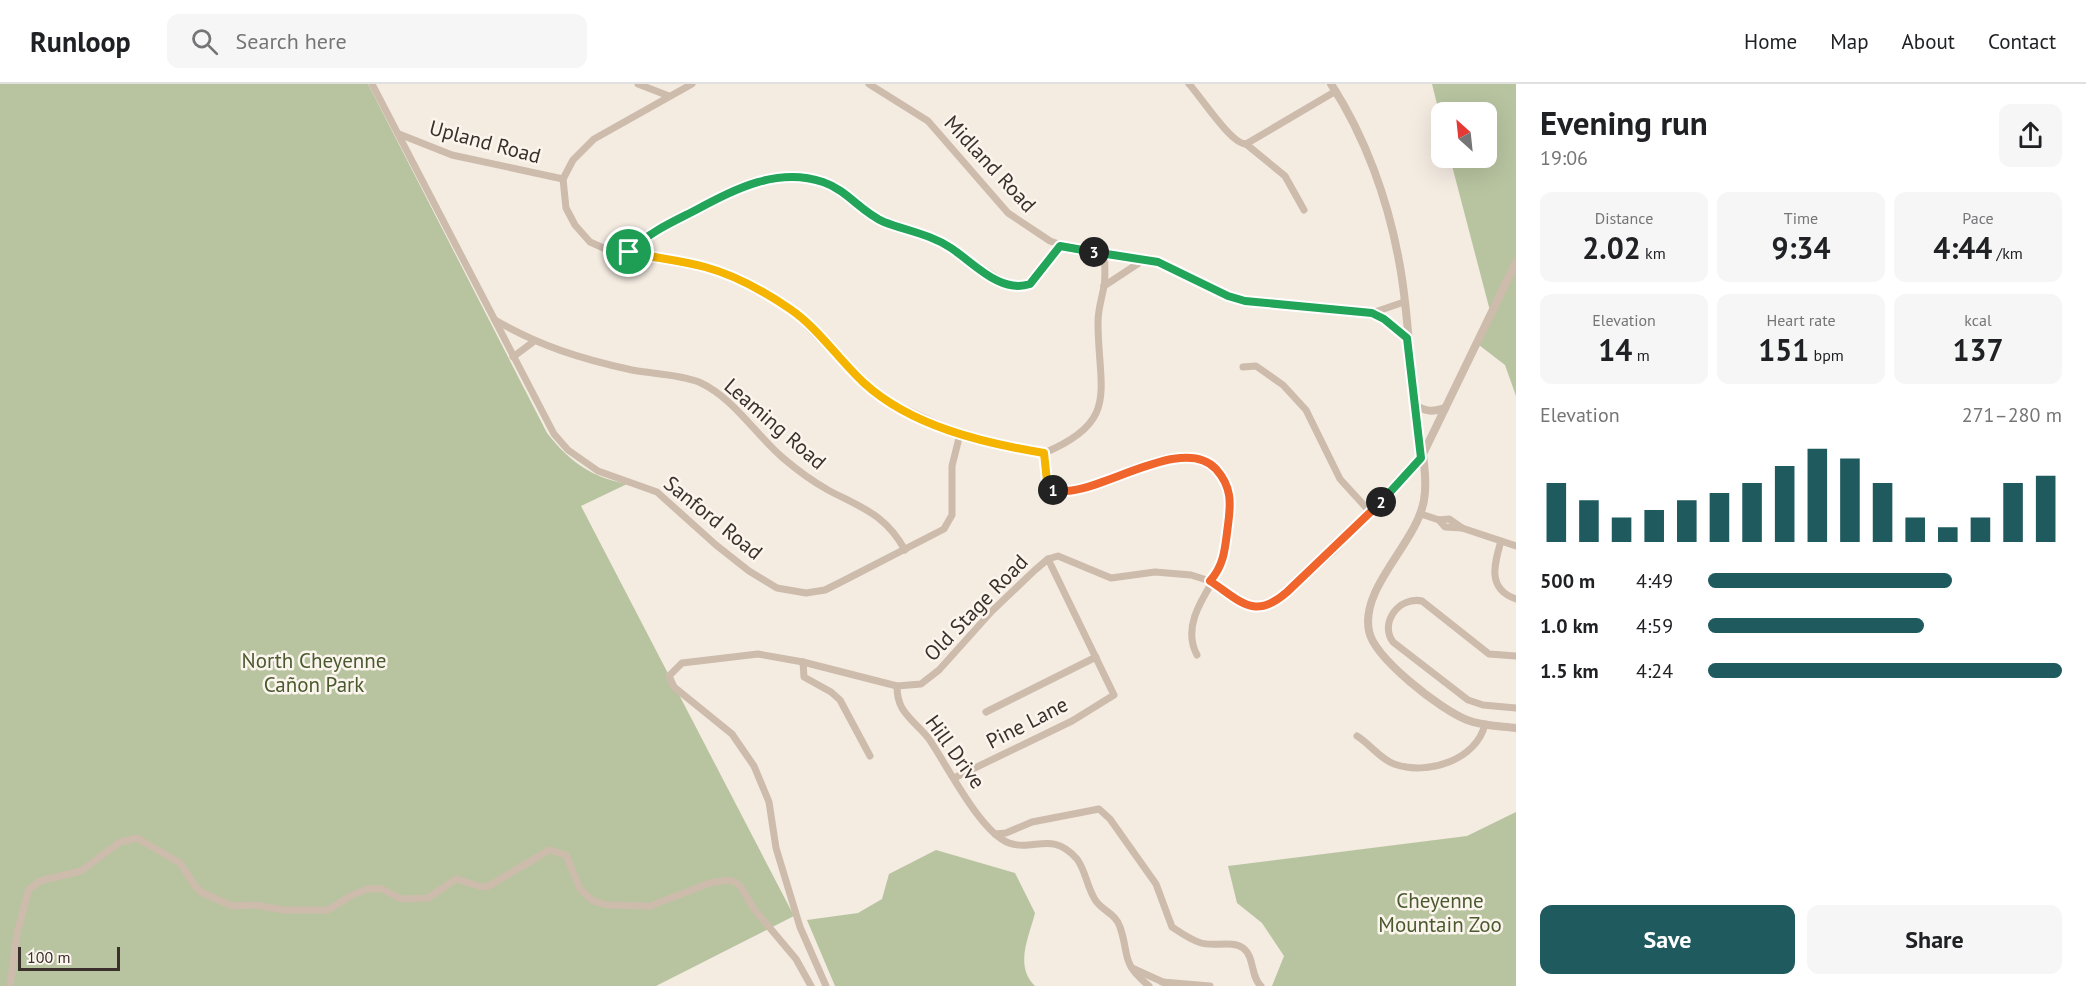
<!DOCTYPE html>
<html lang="en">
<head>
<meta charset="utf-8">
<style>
  body { margin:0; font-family:"PT Sans",sans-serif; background:#f6f6f6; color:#202124; height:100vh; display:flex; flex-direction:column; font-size:22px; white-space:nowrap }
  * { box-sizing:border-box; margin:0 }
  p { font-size:20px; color:#757577 }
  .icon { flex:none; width:33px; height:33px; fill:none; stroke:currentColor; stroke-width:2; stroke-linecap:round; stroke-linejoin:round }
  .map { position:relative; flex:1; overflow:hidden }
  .details { display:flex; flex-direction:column; background:#fff; width:570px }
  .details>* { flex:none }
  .needle { width:39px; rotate:333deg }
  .controls { position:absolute; left:1431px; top:18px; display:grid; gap:12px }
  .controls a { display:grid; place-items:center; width:66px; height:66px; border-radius:12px; background:#fff; box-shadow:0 6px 24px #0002; font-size:30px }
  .scale { position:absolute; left:18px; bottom:15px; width:102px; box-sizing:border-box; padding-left:6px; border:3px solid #3b302b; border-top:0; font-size:16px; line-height:21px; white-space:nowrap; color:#3b302b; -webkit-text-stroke:4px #fbf5ee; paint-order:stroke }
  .pin { position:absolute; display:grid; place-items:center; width:51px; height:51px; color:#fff; margin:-26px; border:3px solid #fff; border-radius:50%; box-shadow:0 2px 6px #0007 }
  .km { position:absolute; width:30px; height:30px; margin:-15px; border-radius:50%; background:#222; color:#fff; font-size:16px; line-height:30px; text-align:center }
  .round { display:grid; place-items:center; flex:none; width:63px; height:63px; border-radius:12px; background:#f6f6f6 }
  .overview { display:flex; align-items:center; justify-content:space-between; height:102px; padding:0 24px }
  h1 { font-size:33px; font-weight:700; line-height:45px }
  .stats { display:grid; grid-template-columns:repeat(3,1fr); gap:9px; height:102px; padding:6px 24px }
  .stats div { display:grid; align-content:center; border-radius:12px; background:#f6f6f6; text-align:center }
  .stats b { font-size:30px; font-weight:700 }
  .stats small { font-size:16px; font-weight:400 }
  .stats p { font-size:16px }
  .chart { height:168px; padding:12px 24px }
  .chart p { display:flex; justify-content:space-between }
  .chart svg { width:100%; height:108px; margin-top:6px; stroke:#1f5a5e; stroke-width:6 }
  .primary-button { display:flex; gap:12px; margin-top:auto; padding:12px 24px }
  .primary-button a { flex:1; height:69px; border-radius:12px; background:#1f5a5e; color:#fff; font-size:24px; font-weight:700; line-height:69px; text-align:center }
  .primary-button a+a { background:#f6f6f6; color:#202124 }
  ul { padding:0 24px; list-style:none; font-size:20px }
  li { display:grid; grid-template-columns:96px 72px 1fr; align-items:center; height:45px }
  li i { height:15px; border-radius:8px; background:#1f5a5e }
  header { display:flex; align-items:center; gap:36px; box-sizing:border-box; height:84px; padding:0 30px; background:#fff; border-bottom:2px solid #e0e0e0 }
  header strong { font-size:28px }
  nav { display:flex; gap:33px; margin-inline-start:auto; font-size:21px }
  .search { width:420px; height:54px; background:#f6f6f6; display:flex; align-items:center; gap:15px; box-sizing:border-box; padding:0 21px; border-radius:12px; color:#757577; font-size:22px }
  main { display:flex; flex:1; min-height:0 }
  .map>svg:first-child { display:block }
  .green { fill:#b8c4a0 }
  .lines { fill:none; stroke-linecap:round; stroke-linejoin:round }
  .minor { stroke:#cdbbac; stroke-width:7 }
  .tertiary { stroke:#cdbbac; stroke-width:8 }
  .split-1-casing { stroke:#fff; stroke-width:12 }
  .split-2-casing { stroke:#fff; stroke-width:12 }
  .split-3-casing { stroke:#fff; stroke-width:12 }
  .split-4-casing { stroke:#fff; stroke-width:12 }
  .split-1 { stroke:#f5b400; stroke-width:8 }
  .split-2 { stroke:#f0652b; stroke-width:8 }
  .split-3 { stroke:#22a559; stroke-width:8 }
  .split-4 { stroke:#22a559; stroke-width:8 }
  .labels { text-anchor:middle; stroke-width:5; stroke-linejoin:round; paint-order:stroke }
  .street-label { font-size:21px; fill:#3b302b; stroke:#fbf5ee }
  .park-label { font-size:21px; fill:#4a5a2e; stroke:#fbf5ee }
</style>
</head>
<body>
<header>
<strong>Runloop</strong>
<div class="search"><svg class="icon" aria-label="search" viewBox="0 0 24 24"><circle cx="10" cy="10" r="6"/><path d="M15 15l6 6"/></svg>Search here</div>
<nav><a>Home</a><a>Map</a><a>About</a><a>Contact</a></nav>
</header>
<main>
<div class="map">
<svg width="1516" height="902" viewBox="0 0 1516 902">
  <rect width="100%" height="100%" fill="#f4ebe1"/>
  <g class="green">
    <path d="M0,0h368l179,349c23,29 44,44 80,51l-46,22 213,410 -138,70h-656z"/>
    <path d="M1432,0h84v312l-11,-31 -26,-20 15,-30 -5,-8 -39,-149h36v-46h-44l-1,8z"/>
    <path d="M1516,728v174h-244l12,-30 -22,-33 -25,-20 -9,-37 239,-30z"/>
    <path d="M936,766l79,23 20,40c-6,24 -21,53 0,73h-200l-28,-66 51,-7 24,-14 7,-25z"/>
  </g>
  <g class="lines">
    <g class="minor">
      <path d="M372,0l182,350 14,16 30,21 59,21 59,53 33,26 28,17 29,5 19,-3 18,-9 101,-52 8,-14v-49l8,-32"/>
      <path d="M638,0l31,12"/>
      <path d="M869,0l59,37 80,92 42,28 23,8 86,13 69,34 17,5 127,12 12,6 23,19"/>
      <path d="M1189,0c12,13 42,60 57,60l90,-53"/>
      <path d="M399,50l53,21 111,24 10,-19 21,-21 98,-55"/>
      <path d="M1246,60l39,32 19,34"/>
      <path d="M563,95l3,29 9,17 15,17 18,8 99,17 31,13 53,30 74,74 23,17 72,33 84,19c77,-32 54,-63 54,-131 0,-13 4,-24 6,-36 2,-10 0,-22 1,-32"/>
      <path d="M629,168l14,-14 97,-50 33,-10 27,-1 33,9 40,30 57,20 79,49 14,1 7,-2 30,-38"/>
      <path d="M1104,202l41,-27"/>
      <path d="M1372,229l32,-11"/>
      <path d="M495,236c45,26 86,39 137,50 21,4 46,4 67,12 35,16 56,52 84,76 14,12 29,23 45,32 34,18 57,24 77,60"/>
      <path d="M513,273l20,-15"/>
      <path d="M1243,283l13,-1 27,19 23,25 34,69 31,34"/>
      <path d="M1044,369l3,28 8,10c49,6 134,-70 170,-10 10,16 4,74 -6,90 -14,24 -38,54 -22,84"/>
      <path d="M1421,430l18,6 10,-1 13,9 54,18"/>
      <path d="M1439,436l6,7 17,1"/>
      <path d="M1501,457c-7,24 -14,48 15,58"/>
      <path d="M1516,572l-27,-2 -67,-53c-23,-5 -43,22 -29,41l75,58 15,5 33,3"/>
      <path d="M803,578l1,15 27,15 9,8 30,56"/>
      <path d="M897,602c0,8 1,15 5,22 7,12 19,20 27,31 18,26 51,93 80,104 25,9 43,-13 68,16 9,12 10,29 19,42 7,10 20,13 24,26 10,29 0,35 29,59"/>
      <path d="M986,628l110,-55"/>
      <path d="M1357,652c13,8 23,23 37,28 33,12 83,-4 91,-40"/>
      <path d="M954,694l118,-57 42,-26 -66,-136"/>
      <path d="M995,750l11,-1 26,-11 67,-13 11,10 46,65 16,43c9,6 19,13 29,16 13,4 31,-3 42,5 12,9 7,28 18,38"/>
      <path d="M1132,884l33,15"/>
      <path d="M1162,898l48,4"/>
      <path d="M10,902l7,-53 12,-44 11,-8 41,-10 39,-29 17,-4 43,25 15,23 6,6 31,14 24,-1 28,5h44l24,-15 16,-6h14l19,10 27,-1 28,-19 26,8 7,-1 60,-36 17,5 14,34 13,12 14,4 43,1 60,-23 18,-3 7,2 6,5 13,22 42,50 15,27"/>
      <path d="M826,902l-26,-59 -24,-79 -7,-46 -15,-36 -22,-32 -58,-47 -5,-11 13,-13 76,-9 45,8 94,24 24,-2 18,-14 53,-59 43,-41 13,-11 10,-3 53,22 44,-6 36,3 19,6 42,27 13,-1 14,-7 54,-48 88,-94"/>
    </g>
    <g class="tertiary">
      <path d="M1331,0c34,52 57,116 68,177 9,46 10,93 15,140 4,28 15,72 10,99 -7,43 -64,87 -55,131 5,27 72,79 98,89 15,6 33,6 49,8"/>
      <path d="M1415,321c11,7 18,7 30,3"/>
      <path d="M1422,372l94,-194"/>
    </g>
  </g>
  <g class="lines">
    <g class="split-1-casing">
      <path id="split-1" d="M629,168c25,6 51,8 76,15 30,8 60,25 85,42 27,18 50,52 74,74 47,43 119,60 180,70l3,28 6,9"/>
    </g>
    <g class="split-2-casing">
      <path id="split-2" d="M1053,406c37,12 128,-59 163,-21 16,18 15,34 12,56 -3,22 -3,39 -18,56 31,20 44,40 77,11l94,-90"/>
    </g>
    <g class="split-3-casing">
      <path id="split-3" d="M1094,168l64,10 70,34 17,5 127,12 12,6 23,19 14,120 -40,44"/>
    </g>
    <g class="split-4-casing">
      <path id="split-4" d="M629,168c18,-18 39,-28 61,-39 42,-22 85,-47 133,-31 24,8 38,30 61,40 23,9 46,12 67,26 23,15 49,46 79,36l30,-38 34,6"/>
    </g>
    <use href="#split-1" class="split-1"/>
    <use href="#split-2" class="split-2"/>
    <use href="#split-3" class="split-3"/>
    <use href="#split-4" class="split-4"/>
  </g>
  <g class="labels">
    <g class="street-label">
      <text transform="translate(485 58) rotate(15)" y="7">Upland Road</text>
      <text transform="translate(990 80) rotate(47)" y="7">Midland Road</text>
      <text transform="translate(775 340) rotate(41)" y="7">Leaming Road</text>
      <text transform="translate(713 434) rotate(39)" y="7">Sanford Road</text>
      <text transform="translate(976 524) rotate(-46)" y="7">Old Stage Road</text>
      <text transform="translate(1027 639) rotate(-27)" y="7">Pine Lane</text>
      <text transform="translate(955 668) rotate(54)" y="7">Hill Drive</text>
    </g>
    <g class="park-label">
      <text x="314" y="584">North Cheyenne<tspan x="314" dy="24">Cañon Park</tspan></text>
      <text x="1440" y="824">Cheyenne<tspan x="1440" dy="24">Mountain Zoo</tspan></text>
    </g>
  </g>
</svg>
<div class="controls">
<a><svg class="needle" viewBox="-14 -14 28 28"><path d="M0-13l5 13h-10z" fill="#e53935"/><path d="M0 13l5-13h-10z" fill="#757577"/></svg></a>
</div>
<div class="scale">100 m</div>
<div class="pin" style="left:629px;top:168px;background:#1e9e55"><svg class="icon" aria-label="arrive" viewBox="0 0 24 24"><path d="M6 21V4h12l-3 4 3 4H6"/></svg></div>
<b class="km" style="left:1053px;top:406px">1</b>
<b class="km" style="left:1381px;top:418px">2</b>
<b class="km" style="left:1094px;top:168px">3</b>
</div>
<section class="details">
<div class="overview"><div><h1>Evening run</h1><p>19:06</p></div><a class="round"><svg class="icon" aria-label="share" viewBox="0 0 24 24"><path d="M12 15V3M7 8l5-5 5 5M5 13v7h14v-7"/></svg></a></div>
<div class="stats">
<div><p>Distance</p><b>2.02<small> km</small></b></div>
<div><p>Time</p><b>9:34</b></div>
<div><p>Pace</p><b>4:44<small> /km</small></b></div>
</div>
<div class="stats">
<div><p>Elevation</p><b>14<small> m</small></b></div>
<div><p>Heart rate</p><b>151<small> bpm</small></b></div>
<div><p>kcal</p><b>137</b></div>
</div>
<div class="chart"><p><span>Elevation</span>271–280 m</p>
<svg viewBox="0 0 160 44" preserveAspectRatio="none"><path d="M5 44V20M15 44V27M25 44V34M35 44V31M45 44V27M55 44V24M65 44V20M75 44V13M85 44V6M95 44V10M105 44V20M115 44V34M125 44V38M135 44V34M145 44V20M155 44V17"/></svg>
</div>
<ul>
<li><b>500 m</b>4:49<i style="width:69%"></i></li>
<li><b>1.0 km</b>4:59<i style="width:61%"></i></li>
<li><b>1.5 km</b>4:24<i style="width:100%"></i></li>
</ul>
<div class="primary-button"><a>Save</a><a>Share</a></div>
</section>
</main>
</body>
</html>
